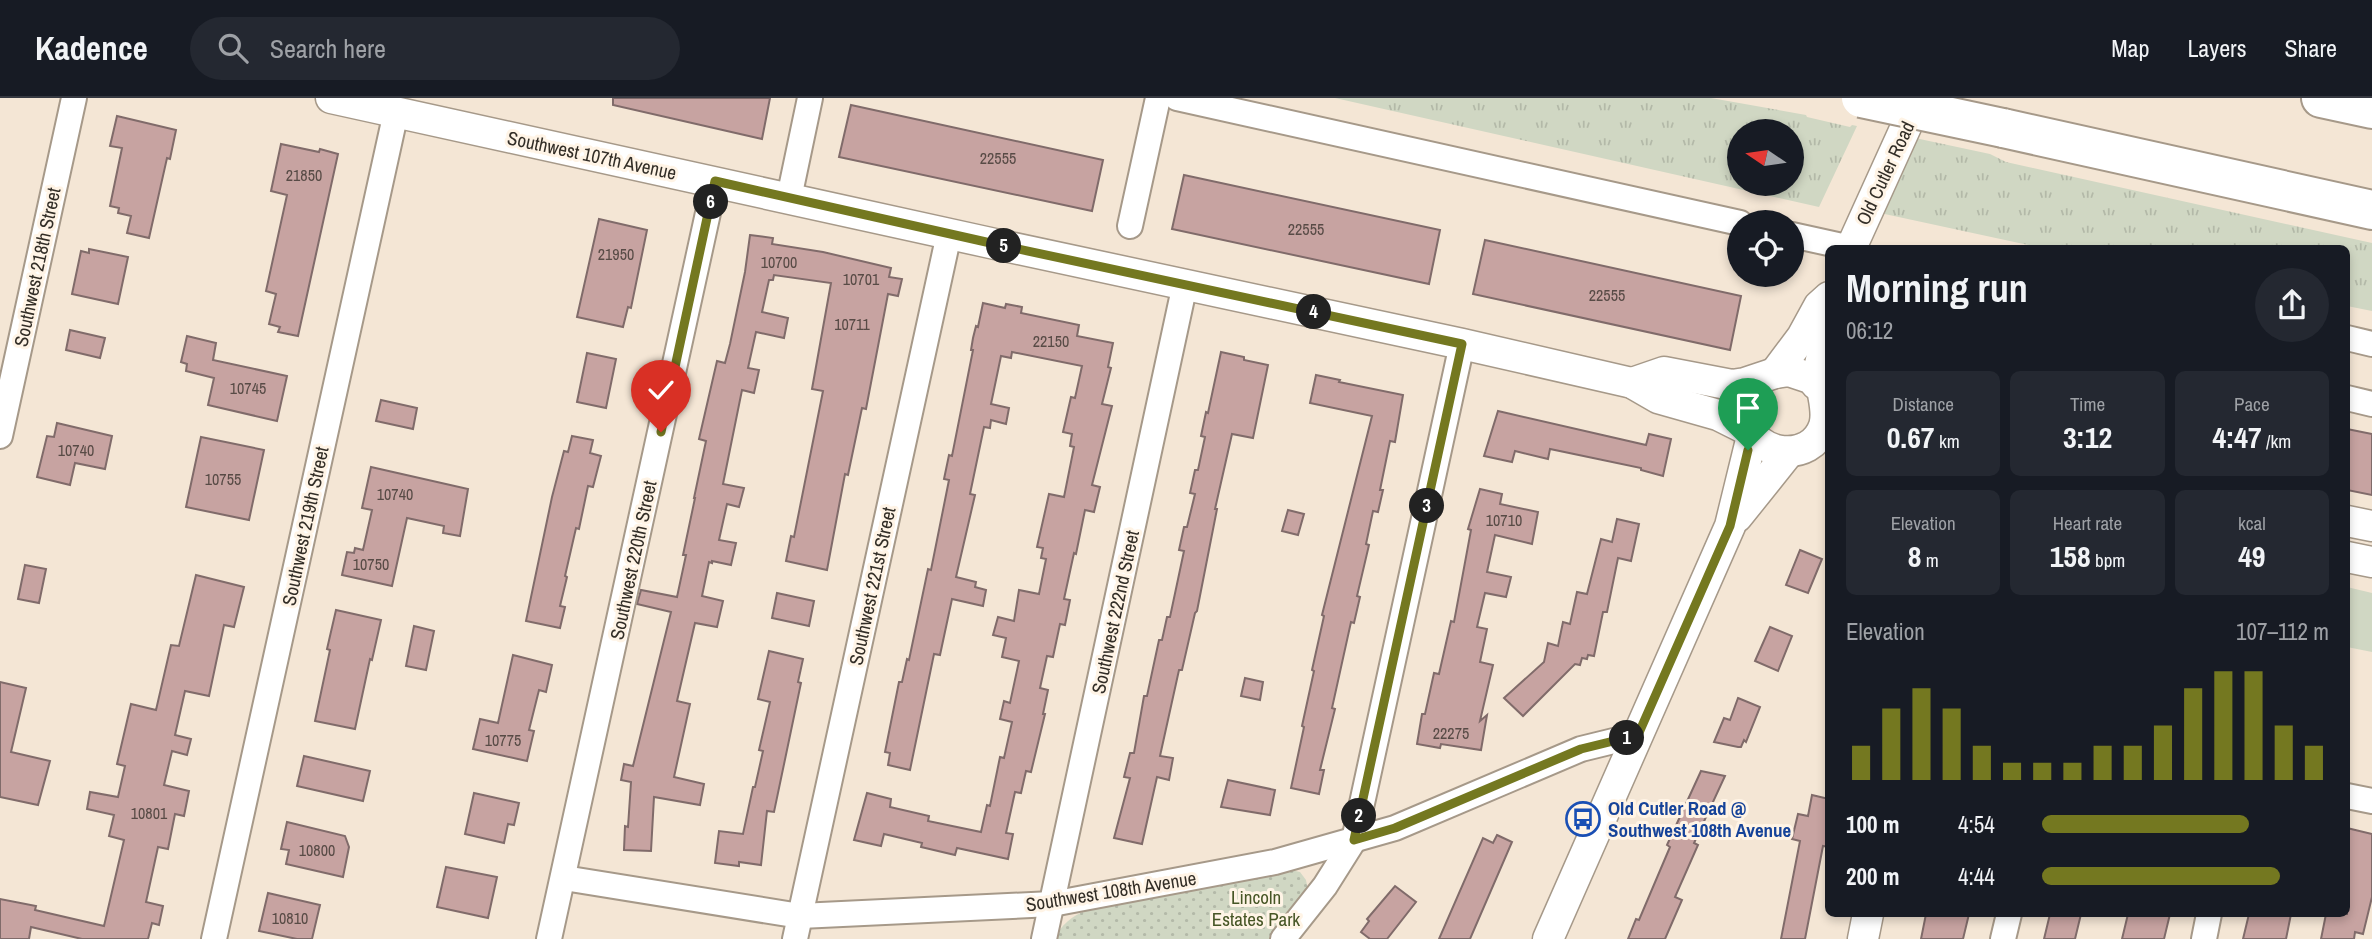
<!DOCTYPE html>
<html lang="en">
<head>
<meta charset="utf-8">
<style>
  body { margin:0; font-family:"Archivo Narrow",sans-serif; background:#242831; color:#f1f3f6; height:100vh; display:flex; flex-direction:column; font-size:26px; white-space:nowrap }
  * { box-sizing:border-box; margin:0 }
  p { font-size:23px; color:#9ea1a6 }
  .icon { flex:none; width:38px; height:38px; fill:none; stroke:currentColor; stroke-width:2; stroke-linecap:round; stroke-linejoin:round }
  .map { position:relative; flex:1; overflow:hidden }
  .details { position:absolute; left:1825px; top:147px; width:525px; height:672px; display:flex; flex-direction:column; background:#171b24; border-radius:10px; box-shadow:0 4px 10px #0003 }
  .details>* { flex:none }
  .needle { width:46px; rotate:283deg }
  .tools { position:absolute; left:1727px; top:21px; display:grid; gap:14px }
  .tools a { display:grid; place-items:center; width:77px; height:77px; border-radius:50%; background:#171b24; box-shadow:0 4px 10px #0003; font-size:35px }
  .pin { position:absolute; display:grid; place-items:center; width:60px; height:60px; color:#fff; margin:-72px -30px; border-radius:50% 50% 50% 0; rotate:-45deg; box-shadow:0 0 7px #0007 }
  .pin .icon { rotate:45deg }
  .km { position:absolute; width:35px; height:35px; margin:-18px; border-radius:50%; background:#222; color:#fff; font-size:19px; line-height:35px; text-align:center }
  .round { display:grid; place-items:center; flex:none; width:74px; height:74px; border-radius:37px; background:#242831 }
  .overview { display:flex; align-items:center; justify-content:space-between; height:119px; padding:0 21px }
  h1 { font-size:38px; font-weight:700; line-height:52px }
  .figures { display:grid; grid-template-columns:repeat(3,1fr); gap:10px; height:119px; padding:7px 21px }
  .figures div { display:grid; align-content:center; border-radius:10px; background:#242831; text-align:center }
  .figures b { font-size:30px; font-weight:700 }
  .figures small { font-size:19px; font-weight:400 }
  .figures p { font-size:19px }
  .chart { height:196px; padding:14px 21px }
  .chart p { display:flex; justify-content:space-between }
  .chart svg { width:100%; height:126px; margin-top:7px; stroke:#747820; stroke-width:6 }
  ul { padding:0 21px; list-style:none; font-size:23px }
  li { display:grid; grid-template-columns:112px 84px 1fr; align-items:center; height:52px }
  li i { height:18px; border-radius:9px; background:#747820 }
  header { display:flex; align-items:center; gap:42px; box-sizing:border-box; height:98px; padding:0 35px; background:#171b24; border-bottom:2px solid #363941 }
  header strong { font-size:33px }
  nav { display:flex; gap:38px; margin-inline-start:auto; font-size:24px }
  .search { width:490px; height:63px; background:#242831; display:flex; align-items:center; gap:18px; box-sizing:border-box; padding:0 24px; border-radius:38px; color:#9ea1a6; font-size:26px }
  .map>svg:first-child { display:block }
  .grass { fill:url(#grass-tufts); fill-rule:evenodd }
  .park { fill:url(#park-dots) }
  .pitch { fill:#d0d7c3 }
  .building { fill:#c7a3a1; stroke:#806b6a; stroke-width:2 }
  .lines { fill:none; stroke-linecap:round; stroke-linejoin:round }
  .minor-casing { stroke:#a69989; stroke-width:28 }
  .tertiary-casing { stroke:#a69989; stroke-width:33 }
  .motorway-casing { stroke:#a69989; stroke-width:42 }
  .minor { stroke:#fff; stroke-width:24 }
  .tertiary { stroke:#fff; stroke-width:30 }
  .motorway { stroke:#fff; stroke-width:38 }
  .motorway-bridge-casing { stroke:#a69989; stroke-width:42; stroke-linecap:butt }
  .motorway-bridge { stroke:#fff; stroke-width:38 }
  .route-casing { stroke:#fff; stroke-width:14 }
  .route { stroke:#747820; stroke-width:9 }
  .labels { text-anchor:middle; stroke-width:6; stroke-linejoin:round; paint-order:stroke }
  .number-label { font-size:16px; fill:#584b46 }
  .street-label { font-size:19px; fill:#332e27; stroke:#fff4e6 }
  .transit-label { font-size:19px; font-weight:bold; fill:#164399; stroke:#fff4e6; text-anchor:start }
  .park-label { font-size:19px; fill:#475626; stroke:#fff4e6 }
</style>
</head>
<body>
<header>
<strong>Kadence</strong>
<div class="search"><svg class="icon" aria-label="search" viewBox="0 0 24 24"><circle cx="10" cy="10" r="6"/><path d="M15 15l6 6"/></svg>Search here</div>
<nav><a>Map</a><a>Layers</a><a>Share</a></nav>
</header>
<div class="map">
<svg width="2372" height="841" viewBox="0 0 2372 841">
  <defs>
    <pattern id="grass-tufts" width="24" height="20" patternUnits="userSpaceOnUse" patternTransform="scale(1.75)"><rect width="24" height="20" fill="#d0d7c3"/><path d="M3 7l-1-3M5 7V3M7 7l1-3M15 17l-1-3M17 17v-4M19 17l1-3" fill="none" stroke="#b3b9a8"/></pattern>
    <pattern id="park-dots" width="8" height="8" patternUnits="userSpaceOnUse" patternTransform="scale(1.75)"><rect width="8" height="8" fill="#d0d7c3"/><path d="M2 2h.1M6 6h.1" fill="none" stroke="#b3b9a8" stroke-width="1.8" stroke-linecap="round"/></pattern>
  </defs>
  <rect width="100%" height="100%" fill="#f4e6d5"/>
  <g class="grass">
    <path d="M1335,0h376l95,17 1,2 43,10 2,-2 5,1 -38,81zM1740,33h52v53h-52z"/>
    <path d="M1915,40l75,16 16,8 366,81v68l-25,-5v-58h-305l-162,-35z"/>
  </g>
  <path class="park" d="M1291,772l9,2 6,8 2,10 -38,49h-216c7,-14 18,-23 33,-29z"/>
  <path class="pitch" d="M2347,489l25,6v59l-25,-5z"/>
  <g class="building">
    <path d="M613,0h157l-8,41 -149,-34z"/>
    <path d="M851,7l252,55 -11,51 -253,-54z"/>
    <path d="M117,18l59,14 -6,29 -3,-1 -18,80 -22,-5 4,-17 -13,-3 1,-5 -9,-2 12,-58 -12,-2z"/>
    <path d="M281,46l38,8 1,-3 18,5 -40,182 -20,-4 2,-5 -11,-3 7,-30 -10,-3 21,-96 -16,-4z"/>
    <path d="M1184,77l256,55 -11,54 -257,-55z"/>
    <path d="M599,121l48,11 -16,78 -3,-1 -5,20 -46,-10z"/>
    <path d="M750,137l23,3 -1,6 51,8 68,16 -2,9 13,2 -4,17 -10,-2 -22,115 -4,-1 -14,67 -3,-1 -18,96 -41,-9 5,-25 3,1 29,-146 -11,-2 19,-106 -57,-8 -1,5h-4l-7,32 26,6 -4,20 -28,-6 -8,36 11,2 -5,23 -12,-3 -19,94 21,4 -5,19 -12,-3 -8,36 17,3 -5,22 -19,-4v2l-3,-1 -7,34 21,5 -6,26 -22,-4 -18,78 13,3 -16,73 30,7 -4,21 -46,-8 -3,54 -27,-1 1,-24 3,1 3,-45 -10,-2 3,-16 9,2 38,-154 -34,-8 4,-14 36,7 9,-42h-3l12,-57h-1l12,-57 -7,-2 18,-78 8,2 5,-19 15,-72z"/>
    <path d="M1485,142l256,56 -11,54 -257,-56z"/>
    <path d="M89,151l39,8 -10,47 -46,-10 9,-43 8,2z"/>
    <path d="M983,205l22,5 1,-4 16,3 -1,6 58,12 -2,11 36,7 -5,24 3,1 -9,36 10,2 -20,79 8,2 -6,25 -9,-2 -9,44 -2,-1 -10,46 6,1 -5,25 -5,-1 -7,33 -6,-1 -7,32 8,2 -5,24h2l-14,58 -5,-1 -5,22 -6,-1 -9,41 7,1 -5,25 -51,-11 -2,7 -34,-8 1,-4 -38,-9 -3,12 -27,-6 13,-47 24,6 -1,8 39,9 -1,5 53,11 6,-27 3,1 10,-49 4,1 8,-36 -12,-3 4,-18 6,2 9,-42 -17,-4 4,-19 -13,-3 5,-18 16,4 5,-31 20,4 7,-35 -5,-1 2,-10 -6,-1 12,-53 15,3 10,-50 -4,-1 2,-12 -9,-2 8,-35 4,1 7,-32 -70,-14 -1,6 -10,-2 -10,48 18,4 -3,16 -15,-4 -1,8 -6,-1 -14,67 5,1 -19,82 20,5 -1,5 11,3 -3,16 -31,-7 -12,56 -6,-1 -24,116 -22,-5 2,-12 -5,-1 14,-70h3l5,-23 2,1 19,-91 3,1 18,-90 -5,-1 5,-24 3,1 21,-106h-2l2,-12 3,-12 2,1z"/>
    <path d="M70,232l35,8 -5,20 -34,-8z"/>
    <path d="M187,238l29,7 -3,17 74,16 -10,45 -69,-16 6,-27 -28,-7 1,-7 -6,-2z"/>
    <path d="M1221,254l23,5v3l24,5 -15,73 -21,-4 -17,75h2l-20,102 -2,2 -13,57h-3l-19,86 13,2 -4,22 -12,-3 -15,67 -28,-6 16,-60 -6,-1 6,-24h4l10,-57h3l12,-56h3l5,-23h3l14,-66 -5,-1 5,-23h3l8,-33 -5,-1 5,-23h3l7,-33 -4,-1 5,-24 2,1z"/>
    <path d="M587,255l29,6 -10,49 -29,-6z"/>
    <path d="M1316,277l24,5 -1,2 64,13 -8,47 -5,-1 -10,49h3l-5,22 -5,-1 -7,33 3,1 -12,51 3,1 -6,26 -3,-1 -19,86 3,1 -15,61h4l-5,24 -28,-6 13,-61 -2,-1 12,-55 -2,-1 12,-54 -2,-1 50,-199 -62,-13z"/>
    <path d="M381,302l36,8 -4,21 -37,-8z"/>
    <path d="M1498,313l148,34 3,-11 22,5 -8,37 -22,-6v-2l-91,-19 -2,10 -33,-8 -3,11 -28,-6z"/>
    <path d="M57,325l55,13 -7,33 -30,-6 -5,22 -33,-8 10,-41 7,1z"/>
    <path d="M2347,331l25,5v61l-25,-5z"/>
    <path d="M572,338l21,4 -3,13 11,3 -8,31 -5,-1 -9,43 -3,-1 -11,48 2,1 -7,29 5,1 -5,21 -34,-7 26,-124 12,-46 4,1z"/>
    <path d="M201,339l63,13 -15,70 -63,-13z"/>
    <path d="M371,369l97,22 -8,47 -17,-3 1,-7 -37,-8 -15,68 -50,-11 5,-23 7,1 1,-5 8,2 9,-40 -10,-2z"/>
    <path d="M1480,391l22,5 -2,10 38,8 -6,32 -37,-9 -8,37 24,5 -5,20 -21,-4 -8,34 10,2 -7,33 13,3 -13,56 7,-6 -6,35 -40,-6 -1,4 -23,-4 5,-30h3l9,-41 5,1 12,-53 3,1 17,-92 -3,-1z"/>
    <path d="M1288,412l16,4 -6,21 -16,-4z"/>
    <path d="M1617,421l22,5 -8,37 -13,-3 -11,54h-4l-9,44 -6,-1 -1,4 -5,-1 -2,7 -5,-1 -52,52 -19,-18 40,-36 4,-19 10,3 5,-24 7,2 7,-32 10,2 14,-55 11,3z"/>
    <path d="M1800,452l22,9 -14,34 -22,-8z"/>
    <path d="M25,467l21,4 -7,34 -21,-4z"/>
    <path d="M196,477l48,12 -10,40 -10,-2 -15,71 -24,-5 -10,44 16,4 -4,16 -15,-4 -8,34 25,6 -5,25 -9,-2 -7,35 -10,-2 -12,55 17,4 -4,19 -7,-2 -4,16h-66l-51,-12 -2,12h-29v-40l36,7 -1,4 69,16 20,-86 -15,-4 5,-21 -27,-6 3,-17 28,5 7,-31 -8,-2 14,-60 25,6 15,-65 8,1z"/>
    <path d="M777,495l37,8 -5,25 -37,-8z"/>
    <path d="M336,512l45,10 -9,40 -2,-1 -15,70 -40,-8 15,-71 -3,-1z"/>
    <path d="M414,528l20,5 -8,39 -20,-4z"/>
    <path d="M1770,529l22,9 -14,35 -23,-10z"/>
    <path d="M769,553l34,8 -5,23 3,1 -27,129 -7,-1 -6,54 -22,-3v4l-24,-3 4,-32 24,3 10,-47h2l8,-36 -4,-1 11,-48 -12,-3z"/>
    <path d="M513,557l39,10 -6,27 -7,-2 -10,40 5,1 -7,30 -54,-12 7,-30 18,4z"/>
    <path d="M1245,580l18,4 -3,18 -19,-4z"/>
    <path d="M0,584l26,6 -15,64 39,9 -12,44 -38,-8z"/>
    <path d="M1738,600l22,9 -14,35 -2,-2 -3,7h-3l-24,-5 10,-24 6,2z"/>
    <path d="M304,658l66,15 -7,30 -66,-15z"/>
    <path d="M1701,673l24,5 -31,67 4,2 -23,52 7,3 -17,39h-37l8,-20 3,1 31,-73 -3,-2z"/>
    <path d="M1228,682l47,10 -5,25 -49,-8z"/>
    <path d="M474,695l45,10 -5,22 -6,-1 -4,19 -39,-9z"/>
    <path d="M1812,697l17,4v48l-6,-1 -18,93h-24l19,-98 -8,-2 6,-25 10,2z"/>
    <path d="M287,724l58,14 4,11 -6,30 -57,-13 3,-14 -8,-1z"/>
    <path d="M2347,730l25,6v63l-9,37 -8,-2 -1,7h-33l5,-25h21z"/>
    <path d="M1497,737l15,7 -42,97h-31l44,-101 10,5z"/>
    <path d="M446,769l51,10 -9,41 -51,-11z"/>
    <path d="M1395,788l21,16 -29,37h-17l-9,-7 8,-11 -2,-2z"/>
    <path d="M268,795l52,12 -8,34h-15l-38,-8z"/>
    <path d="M1926,816h43l-6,25h-42z"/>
    <path d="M2050,816h31l-6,25h-31z"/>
    <path d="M2128,816h42l-6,25h-42z"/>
    <path d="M2249,816h42l-5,25h-43z"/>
  </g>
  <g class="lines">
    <g class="minor-casing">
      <g id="minor">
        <path d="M1177,0l563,125"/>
        <path d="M789,100l21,-100"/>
        <path d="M1130,128l28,-128"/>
        <path d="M1792,137l59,13"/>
        <path d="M2347,240l25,6"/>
        <path d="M2347,300l25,6"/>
        <path d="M0,338l74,-338"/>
        <path d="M2347,698l25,5"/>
        <path d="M564,780l236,38 252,-12 223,-42 120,-34 186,-79 57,-14"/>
        <path d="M214,841l182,-827"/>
        <path d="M549,841l166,-758"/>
        <path d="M795,841l154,-705"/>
        <path d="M1044,841l141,-655"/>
        <path d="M1283,841l42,-53 29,-46 108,-496"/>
        <path d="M2003,841l6,-25"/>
        <path d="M2204,841l5,-25"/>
      </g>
    </g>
    <g class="tertiary-casing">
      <g id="tertiary">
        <path d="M331,0l664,146 467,100 170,39 26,15 60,17 30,15"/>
        <path d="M1851,150l68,-150"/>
        <path d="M1775,275l27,-36 17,-31 10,-9"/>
        <path d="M1632,285l32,-11 68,13 13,-2 30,-10 14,-2 21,7 19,16"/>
        <path d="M1816,286l13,-63"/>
        <path d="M1746,322c8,37 65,44 78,6 4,-12 0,-25 -2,-38"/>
        <path d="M1737,419l52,-65"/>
        <path d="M2347,423l25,5"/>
        <path d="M2347,459l25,5"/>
        <path d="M1548,841l182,-413 22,-90"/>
        <path d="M1863,841l5,-25"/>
      </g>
    </g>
    <g class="motorway-casing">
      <g id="motorway">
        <path d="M2321,0l51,11"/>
        <path d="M2003,30l369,82"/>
      </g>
    </g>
    <use href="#minor" class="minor"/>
    <use href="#tertiary" class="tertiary"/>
    <use href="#motorway" class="motorway"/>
    <g class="motorway-bridge-casing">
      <path id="motorway-bridge" d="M1861,0l142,30"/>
    </g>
    <use href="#motorway-bridge" class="motorway-bridge"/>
  </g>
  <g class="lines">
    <g class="route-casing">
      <path id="route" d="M661,334l54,-251 280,63 467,100 -108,496 41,-12 186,-79 57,-14 92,-209 18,-76"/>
    </g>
    <use href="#route" class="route"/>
  </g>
  <defs>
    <g id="bus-ring" transform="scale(1.75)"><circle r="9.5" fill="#fff4e6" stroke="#1a4fb4" stroke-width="1.5"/><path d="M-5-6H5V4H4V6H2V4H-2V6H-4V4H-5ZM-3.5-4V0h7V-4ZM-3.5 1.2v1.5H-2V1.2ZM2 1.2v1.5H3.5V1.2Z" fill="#1a4fb4"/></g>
  </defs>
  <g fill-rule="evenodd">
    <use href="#bus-ring" x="1583" y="721"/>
  </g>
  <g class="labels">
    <g class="number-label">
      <text x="998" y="66">22555</text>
      <text x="304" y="83">21850</text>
      <text x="1306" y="137">22555</text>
      <text x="616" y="162">21950</text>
      <text x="779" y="170">10700</text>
      <text x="861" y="187">10701</text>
      <text x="1607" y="203">22555</text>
      <text x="852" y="232">10711</text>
      <text x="1051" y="249">22150</text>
      <text x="248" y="296">10745</text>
      <text x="76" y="358">10740</text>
      <text x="223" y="387">10755</text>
      <text x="395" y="402">10740</text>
      <text x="1504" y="428">10710</text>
      <text x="371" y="472">10750</text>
      <text x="1451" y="641">22275</text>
      <text x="503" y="648">10775</text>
      <text x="149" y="721">10801</text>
      <text x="317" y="758">10800</text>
      <text x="290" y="826">10810</text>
    </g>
    <g class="street-label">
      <text transform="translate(592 57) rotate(12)" y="7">Southwest 107th Avenue</text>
      <text transform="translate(1885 75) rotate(-65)" y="7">Old Cutler Road</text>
      <text transform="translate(37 169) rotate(-78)" y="7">Southwest 218th Street</text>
      <text transform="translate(305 428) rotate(-78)" y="7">Southwest 219th Street</text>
      <text transform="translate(633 462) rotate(-78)" y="7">Southwest 220th Street</text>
      <text transform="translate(872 488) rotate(-78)" y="7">Southwest 221st Street</text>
      <text transform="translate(1115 514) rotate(-78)" y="7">Southwest 222nd Street</text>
      <text transform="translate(1111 793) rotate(-9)" y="7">Southwest 108th Avenue</text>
    </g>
    <g class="transit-label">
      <text x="1608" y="717">Old Cutler Road @<tspan x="1608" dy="22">Southwest 108th Avenue</tspan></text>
    </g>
    <g class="park-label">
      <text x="1256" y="806">Lincoln<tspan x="1256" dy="22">Estates Park</tspan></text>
    </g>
  </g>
</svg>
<div class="tools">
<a><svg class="needle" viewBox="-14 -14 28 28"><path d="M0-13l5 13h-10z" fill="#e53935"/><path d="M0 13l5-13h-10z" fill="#9ea1a6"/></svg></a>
<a><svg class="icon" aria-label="locate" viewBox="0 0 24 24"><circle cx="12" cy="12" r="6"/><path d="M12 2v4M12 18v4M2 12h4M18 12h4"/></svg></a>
</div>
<div class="pin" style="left:1748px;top:352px;background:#1e9e55"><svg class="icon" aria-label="arrive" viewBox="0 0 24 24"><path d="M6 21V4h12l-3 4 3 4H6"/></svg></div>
<div class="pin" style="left:661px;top:334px;background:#d93025"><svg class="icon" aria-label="check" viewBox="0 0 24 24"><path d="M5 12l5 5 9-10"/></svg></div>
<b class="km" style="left:1627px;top:640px">1</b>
<b class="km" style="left:1359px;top:718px">2</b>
<b class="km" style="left:1427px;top:408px">3</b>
<b class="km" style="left:1314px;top:214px">4</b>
<b class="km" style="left:1004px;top:148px">5</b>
<b class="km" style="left:711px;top:104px">6</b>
<section class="details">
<div class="overview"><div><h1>Morning run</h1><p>06:12</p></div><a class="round"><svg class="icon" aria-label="share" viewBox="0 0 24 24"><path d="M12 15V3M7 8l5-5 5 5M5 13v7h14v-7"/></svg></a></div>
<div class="figures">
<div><p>Distance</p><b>0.67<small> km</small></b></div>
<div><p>Time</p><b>3:12</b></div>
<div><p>Pace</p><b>4:47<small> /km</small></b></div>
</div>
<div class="figures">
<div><p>Elevation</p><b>8<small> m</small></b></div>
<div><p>Heart rate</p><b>158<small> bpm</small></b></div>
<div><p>kcal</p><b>49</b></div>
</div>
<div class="chart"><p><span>Elevation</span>107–112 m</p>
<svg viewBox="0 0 160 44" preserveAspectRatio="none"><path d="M5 44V32M15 44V19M25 44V12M35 44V19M45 44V32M55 44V38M65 44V38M75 44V38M85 44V32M95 44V32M105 44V25M115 44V12M125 44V6M135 44V6M145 44V25M155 44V32"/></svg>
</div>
<ul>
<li><b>100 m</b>4:54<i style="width:72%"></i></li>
<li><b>200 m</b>4:44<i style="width:83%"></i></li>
</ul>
</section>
</div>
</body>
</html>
